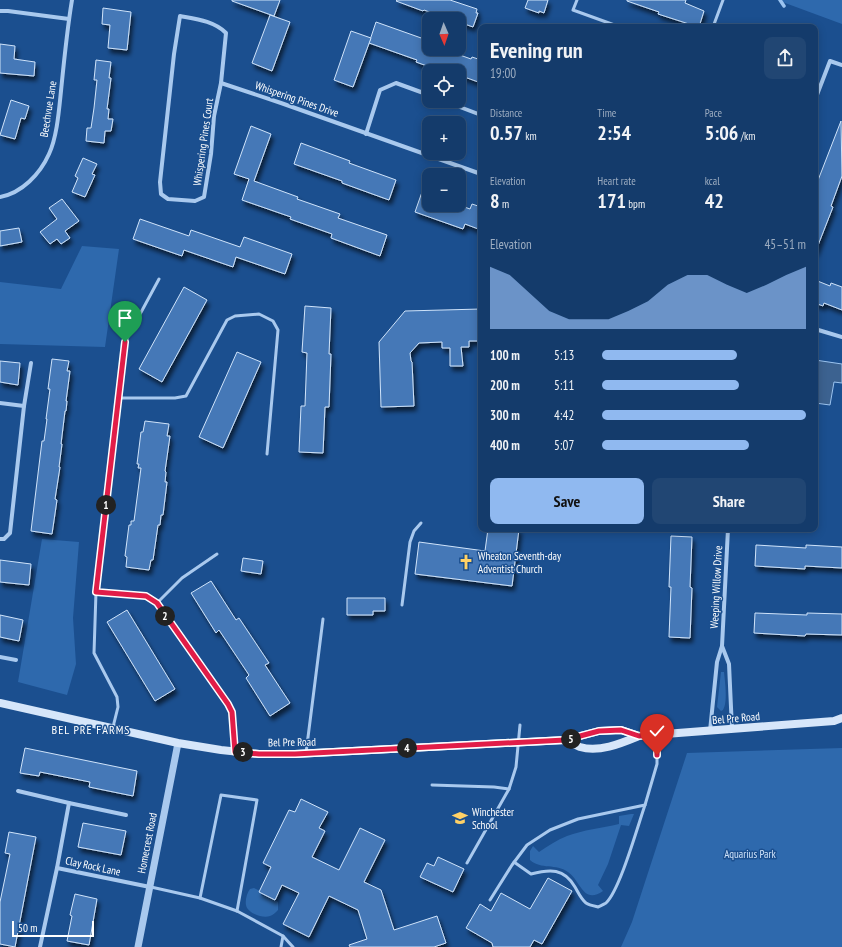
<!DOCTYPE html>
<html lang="en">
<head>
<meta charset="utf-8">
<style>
  body { margin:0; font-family:"PT Sans Narrow",sans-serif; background:#214673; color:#f1f3f6; height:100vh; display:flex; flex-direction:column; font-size:15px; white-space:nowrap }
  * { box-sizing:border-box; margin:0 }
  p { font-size:13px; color:#9dadc1 }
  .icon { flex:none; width:22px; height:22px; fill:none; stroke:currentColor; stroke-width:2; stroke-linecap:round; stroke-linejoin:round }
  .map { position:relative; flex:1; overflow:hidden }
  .sheet { position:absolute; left:478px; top:24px; width:340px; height:508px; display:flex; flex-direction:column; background:#143b6b; border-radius:8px; box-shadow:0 2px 10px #0003,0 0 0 1px #33557e }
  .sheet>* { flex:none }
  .needle { width:26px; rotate:178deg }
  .controls { position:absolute; left:422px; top:12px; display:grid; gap:8px }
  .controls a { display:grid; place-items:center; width:44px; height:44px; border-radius:8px; background:#143b6b; box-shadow:0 2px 10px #0003,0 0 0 1px #33557e; font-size:20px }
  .scale { position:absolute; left:12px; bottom:10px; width:82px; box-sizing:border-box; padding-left:4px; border:2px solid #fff; border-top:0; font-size:11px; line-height:14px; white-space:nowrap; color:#fff; -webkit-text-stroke:3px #1b4f8f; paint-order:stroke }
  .pin { position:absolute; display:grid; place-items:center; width:34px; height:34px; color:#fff; margin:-41px -17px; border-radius:50% 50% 50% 0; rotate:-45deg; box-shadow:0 0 4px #0007 }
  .pin .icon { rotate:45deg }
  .km { position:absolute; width:20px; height:20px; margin:-10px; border-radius:50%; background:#222; color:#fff; font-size:11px; line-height:20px; text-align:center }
  .round { display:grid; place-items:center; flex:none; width:42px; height:42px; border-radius:8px; background:#214673 }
  .summary { display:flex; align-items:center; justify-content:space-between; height:68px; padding:0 12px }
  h1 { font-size:22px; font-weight:600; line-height:30px }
  .stats { display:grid; grid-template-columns:repeat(3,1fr); gap:6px; height:68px; padding:4px 12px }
  .stats div { display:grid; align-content:center }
  .stats b { font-size:20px; font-weight:600 }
  .stats small { font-size:11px; font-weight:400 }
  .stats p { font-size:11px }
  .chart { height:112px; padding:8px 12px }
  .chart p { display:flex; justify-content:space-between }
  .chart svg { width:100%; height:72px; margin-top:4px; fill:#90b9f0; opacity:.7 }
  .button { display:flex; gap:8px; margin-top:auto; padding:8px 12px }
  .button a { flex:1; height:46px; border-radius:8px; background:#90b9f0; color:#111; font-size:16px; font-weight:600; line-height:46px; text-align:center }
  .button a+a { background:#214673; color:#f1f3f6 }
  ul { padding:0 12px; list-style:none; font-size:13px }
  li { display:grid; grid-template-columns:64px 48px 1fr; align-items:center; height:30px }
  li i { height:10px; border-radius:5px; background:#90b9f0 }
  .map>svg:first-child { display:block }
  .green { fill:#2e69ad }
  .water { fill:#3c6290; stroke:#9cc4f0 }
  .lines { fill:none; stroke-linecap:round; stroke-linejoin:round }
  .stream { stroke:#9cc4f0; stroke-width:3.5 }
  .building { fill:#4478b7; stroke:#cfe3fa; filter:url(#shadow) }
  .service { stroke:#a9c9ee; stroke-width:3 }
  .minor { stroke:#a9c9ee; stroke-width:4 }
  .tertiary { stroke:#a9c9ee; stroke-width:7 }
  .secondary { stroke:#d6e6fa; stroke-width:8 }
  .route-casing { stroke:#fff; stroke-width:8 }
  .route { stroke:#e11d48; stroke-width:5 }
  .labels { text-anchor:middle; stroke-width:3; stroke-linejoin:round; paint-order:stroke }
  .street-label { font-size:11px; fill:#fff; stroke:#1b4f8f }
  .poi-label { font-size:11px; fill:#fff; stroke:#1b4f8f; text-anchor:start }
  .park-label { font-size:11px; fill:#cfe3fa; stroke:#1b4f8f }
  .neighbourhood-label { font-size:12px; letter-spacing:1px; fill:#fff; stroke:#1b4f8f }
</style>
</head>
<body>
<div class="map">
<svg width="842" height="947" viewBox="0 0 842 947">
  <defs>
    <filter id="shadow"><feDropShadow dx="2.5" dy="4.5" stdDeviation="2" flood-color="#0009"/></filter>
  </defs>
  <rect width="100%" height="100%" fill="#1b4f8f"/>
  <g class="green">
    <path d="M777,0h65v24z"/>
    <path d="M82,246l37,3 -14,98 -105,-3v-62l61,7z"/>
    <path d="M42,539l37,3 -6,76 3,46 -9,31 -49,-13z"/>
    <path d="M721,672h3c1,10 4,30 -1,38l-2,1 -4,-4z"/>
    <path d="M842,748v199h-221l11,-25 55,-169z"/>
    <path d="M631,814h3l-5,12 -8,-1 -13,39 -10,21 5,6c-20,14 -22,-10 -35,-19 -12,-9 -27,-2 -38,-12v-9l3,-5 6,6c9,-6 18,-12 28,-16 16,-6 35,-8 52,-12v-8z"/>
    <path d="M254,888l6,3 2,5 6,-1 10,7v8c-2,2 -5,5 -8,6 -7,3 -23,-3 -24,-11 -1,-5 1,-12 4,-16z"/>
  </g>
  <path class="water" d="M815,360l27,4v19l-8,-1 -4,23 -15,-2z"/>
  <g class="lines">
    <path class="stream" d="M780,0l4,6"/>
  </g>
  <g class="building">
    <path d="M232,0h48l-6,16 -42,-15z"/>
    <path d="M397,0h53l27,9 -1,4h2l-5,14 -14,-5v-3h-17l1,-2 -19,-7 -1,1 -27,-10z"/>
    <path d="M528,0h20l-4,13 -5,-2v2l-14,-5z"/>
    <path d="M627,0h59l-1,3 19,8 -5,16h-11l1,-3 -31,-10 1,-2 -32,-11z"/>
    <path d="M103,8l28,4 -4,38 -19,-2 2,-23 -8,-1z"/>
    <path d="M270,15l20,7 -18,49 -20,-8z"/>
    <path d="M376,22l48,17 -1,3 6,2v5h14l28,10 1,-2 9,3v23l-22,-8v-4h-18l-25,-9 1,-2 -48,-17z"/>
    <path d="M351,31l20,7 -18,49 -19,-7z"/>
    <path d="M0,44l15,2 -1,13 21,3 -1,14 -34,-3z"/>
    <path d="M96,60l15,2 -2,16h2l-4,31h2l-1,10h5l-2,12h-6l-1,12 -18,-2 1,-13h4l3,-20 3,-28h-3z"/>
    <path d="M11,100l18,6 -4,13 -4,-1 -6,21 -15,-4z"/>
    <path d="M841,121l1,55 -11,30 2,1 -18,46v-65z"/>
    <path d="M251,126l20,8 -17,47 44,16 -1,2 43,15 -2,4 49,17 -7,21 -49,-18 1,-4 -42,-15 1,-2 -49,-17 7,-21 -15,-5z"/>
    <path d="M301,143l49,18 -1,2 47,17 -7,20 -47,-17v-2l-48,-17z"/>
    <path d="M83,158l14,6 -5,10 3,1 -10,22 -13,-5 6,-14 -3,-2z"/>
    <path d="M422,192l7,2v11h30l11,4 2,-5 9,3v23l-16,-6 -2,5 -48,-17z"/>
    <path d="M62,199l17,22 -14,10 5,7 -9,6 -4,-5 -7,5 -10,-12 17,-13 -8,-11z"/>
    <path d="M140,219l49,17 2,-6 49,17 4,-10 48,17 -7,20 -49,-17 -3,10 -49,-17 -2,6 -49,-17z"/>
    <path d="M19,228l3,14 -22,4v-15z"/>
    <path d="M815,280l15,6 1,-3 11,4v23l-18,-7 -1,3 -8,-3z"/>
    <path d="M184,287l23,13 -45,82 -23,-13z"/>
    <path d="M305,306l26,2 -2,46h2l-2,53h-4l-2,46 -24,-1 2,-46h4l2,-53 -5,-1z"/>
    <path d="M481,309v32h-12v6h-8l2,19h-13v-18h-8v-6l-23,1 -9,10 1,8 1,1 2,44 -33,1 -2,-65 26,-31z"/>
    <path d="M237,352l24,10 -38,86 -24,-11z"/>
    <path d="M52,359l17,2 -2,10h3l-4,30h1l-1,10h-1l-4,33h1l-3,23h1l-5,32 2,1 -5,34 -21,-3 11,-90h2l3,-22h-1l4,-30h-2z"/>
    <path d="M0,361l20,2 -2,22 -18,-3z"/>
    <path d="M145,421l24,3 -2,12h3l-5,35 1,1 -1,10h2l-4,33h-2l-1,10h-2l-5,35h-2l-2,10 -23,-3 1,-10 -2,-1 4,-31h2v-4h3l7,-53h-3l1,-4h-2l4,-32h2z"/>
    <path d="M488,529h31l-7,57 -97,-12 4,-32 66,9z"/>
    <path d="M671,536l21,1 -2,50 2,1 -2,50 -21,-1 2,-50h-2z"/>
    <path d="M756,545l50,3v-3l36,2v21l-37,-2v3l-50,-3z"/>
    <path d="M243,558l20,3 -2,13 -20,-3z"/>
    <path d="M0,560l31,4 -2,21 -29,-3z"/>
    <path d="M211,581l25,39 3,-2 30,45 -4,2 25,38 -20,13 -24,-38 3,-3 -30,-45 -3,3 -25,-40z"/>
    <path d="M347,598h38v13h-12v4h-26z"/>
    <path d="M127,610l48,79 -20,12 -48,-79z"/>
    <path d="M755,613l52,2v-2l35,1v21l-36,-1 -1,2 -51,-3z"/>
    <path d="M0,615l23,5 -4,21 -19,-4z"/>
    <path d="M25,748l112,23 -4,25 -44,-9 1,-5 -50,-10 -1,4 -19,-3z"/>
    <path d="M301,799l27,13 -9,16 6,3 -13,26 27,13 21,-42 25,12 -21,42 17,8 13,40 43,-14 9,27 -12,4h-84l-1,-2 18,-6 -9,-29 -29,-14 -20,41 -26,-13 16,-31 -17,-8 -7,15 -16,-8 12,-25 -8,-4 26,-53 6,2z"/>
    <path d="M83,823l43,8 -5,24 -43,-8z"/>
    <path d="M9,832l27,5 -21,110 -15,-3v-42l10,-48 -5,-1z"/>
    <path d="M438,857l26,12 -11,23 -33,-15 7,-14 7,3z"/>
    <path d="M548,878l24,13 -30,53 -8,-4 -4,7h-37l-1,-4 -26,-15 14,-24 11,7 10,-18 29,16z"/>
    <path d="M75,894l22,5 -8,46 -22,-4 5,-25 -2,-1z"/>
  </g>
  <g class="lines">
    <g class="service">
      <path d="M577,0l-4,10 47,17"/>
      <path d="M713,27l10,-27"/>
      <path d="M159,279l-34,63 -8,56 -21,194 50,4 11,7 71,101 4,8 3,38"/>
      <path d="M117,398h58l11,-2 41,-76 8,-4 24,-2 14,7 5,9 -11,124"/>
      <path d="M96,592l-2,61 23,44 1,10 -5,20"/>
      <path d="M157,603l25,-25 35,-24"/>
      <path d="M402,605l8,-63 4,-11 7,-8"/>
      <path d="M306,753l17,-134"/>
      <path d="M432,785l62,2 15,2"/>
      <path d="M514,862l17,12c19,-5 33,-6 44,13 3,5 6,12 11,16 3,2 8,3 12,4 3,-1 6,-3 8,-4 14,-13 32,-78 39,-98"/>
      <path d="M467,863l42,-74 7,-22 4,-42"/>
      <path d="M151,887l49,11 37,13 46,25 10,11"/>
      <path d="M200,898l21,-103 36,5 -20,111"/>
      <path d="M490,900l22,-35 15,-20 23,-15 28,-11 67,-14 12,-41v-28"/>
      <path d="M281,947l2,-11"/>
    </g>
    <g class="minor">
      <path d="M0,11h8l61,8"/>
      <path d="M180,16c16,3 34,5 46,17l-5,50 -7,33 -3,38 -7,43 -9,4 -27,-2 -7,-5 -1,-12 14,-128z"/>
      <path d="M221,83l60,20 200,71"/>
      <path d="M815,100l15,-39 12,4"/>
      <path d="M444,101l37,14"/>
      <path d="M366,134l14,-44 16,-7 33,12"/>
      <path d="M0,197c22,-4 40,-23 49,-43 8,-17 10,-44 12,-63 3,-30 6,-61 11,-91"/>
      <path d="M815,329l27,8"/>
      <path d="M0,403l24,3"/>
      <path d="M0,539h4l6,-6 14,-127 7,-43"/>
      <path d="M722,646l7,18 3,65"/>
      <path d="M0,657l16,3"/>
      <path d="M710,731l7,-69 5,-16 6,-117"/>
      <path d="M18,791l51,12"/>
      <path d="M57,868l12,-65 57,12"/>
      <path d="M40,947l17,-79 93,19"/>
    </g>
    <path class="tertiary" d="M138,947l40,-204"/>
    <g class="secondary">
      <path d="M0,703l178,40 43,7 38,4h36l270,-14 34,-9 22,-1 18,6"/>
      <path d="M565,740c5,2 10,5 15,7 19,6 42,-4 59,-11l195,-15 8,-3"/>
    </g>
  </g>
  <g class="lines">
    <g class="route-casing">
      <path id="route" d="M125,342l-29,250 50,4 11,7 71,101 4,8 3,40 24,2h36l270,-14 34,-9 22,-1 18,6 18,-2v21"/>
    </g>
    <use href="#route" class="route"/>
  </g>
  <defs>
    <g id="church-bare" transform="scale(1.2)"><path d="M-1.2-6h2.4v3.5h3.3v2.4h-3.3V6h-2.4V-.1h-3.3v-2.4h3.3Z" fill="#ffd166" stroke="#1b4f8f" stroke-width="2.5" paint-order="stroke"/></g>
    <g id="school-bare" transform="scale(1.2)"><path d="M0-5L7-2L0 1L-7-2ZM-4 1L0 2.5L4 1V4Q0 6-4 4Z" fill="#ffd166" stroke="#1b4f8f" stroke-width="2.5" paint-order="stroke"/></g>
  </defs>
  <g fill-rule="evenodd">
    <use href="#church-bare" x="466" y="562"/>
    <use href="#school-bare" x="460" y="818"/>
  </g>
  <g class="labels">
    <g class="street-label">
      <text transform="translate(297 99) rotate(19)" y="4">Whispering Pines Drive</text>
      <text transform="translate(48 109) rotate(-81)" y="4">Beechvue Lane</text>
      <text transform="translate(203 142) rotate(-82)" y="4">Whispering Pines Court</text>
      <text transform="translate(716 587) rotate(-87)" y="4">Weeping Willow Drive</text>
      <text transform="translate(736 718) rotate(-5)" y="4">Bel Pre Road</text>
      <text transform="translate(292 742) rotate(-1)" y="4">Bel Pre Road</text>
      <text transform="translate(147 843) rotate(-79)" y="4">Homecrest Road</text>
      <text transform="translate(93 866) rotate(12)" y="4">Clay Rock Lane</text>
    </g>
    <g class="poi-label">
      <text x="478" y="560">Wheaton Seventh-day<tspan x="478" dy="13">Adventist Church</tspan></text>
      <text x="472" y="816">Winchester<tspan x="472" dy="13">School</tspan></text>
    </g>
    <g class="park-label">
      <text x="750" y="858">Aquarius Park</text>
    </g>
    <g class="neighbourhood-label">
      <text x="91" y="734">BEL PRE FARMS</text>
    </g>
  </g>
</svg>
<div class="controls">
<a><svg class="needle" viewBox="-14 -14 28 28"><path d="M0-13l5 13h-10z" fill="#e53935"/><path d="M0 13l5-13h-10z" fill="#9dadc1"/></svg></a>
<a><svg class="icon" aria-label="locate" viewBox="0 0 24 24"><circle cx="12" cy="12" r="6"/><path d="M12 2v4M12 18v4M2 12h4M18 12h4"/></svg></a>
<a>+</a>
<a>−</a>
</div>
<div class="scale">50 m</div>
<div class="pin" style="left:125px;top:342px;background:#1e9e55"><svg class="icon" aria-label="arrive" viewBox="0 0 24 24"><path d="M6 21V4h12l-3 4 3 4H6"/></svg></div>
<div class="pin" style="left:657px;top:755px;background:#d93025"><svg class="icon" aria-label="check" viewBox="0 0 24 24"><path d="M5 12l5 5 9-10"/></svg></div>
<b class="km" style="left:106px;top:505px">1</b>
<b class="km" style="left:165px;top:616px">2</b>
<b class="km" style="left:243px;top:752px">3</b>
<b class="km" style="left:407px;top:748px">4</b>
<b class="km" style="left:571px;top:739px">5</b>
<section class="sheet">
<div class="summary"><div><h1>Evening run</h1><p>19:00</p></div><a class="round"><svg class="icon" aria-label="share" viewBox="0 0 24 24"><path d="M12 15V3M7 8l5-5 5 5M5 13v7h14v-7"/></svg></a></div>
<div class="stats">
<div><p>Distance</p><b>0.57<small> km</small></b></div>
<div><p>Time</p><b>2:54</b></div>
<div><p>Pace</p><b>5:06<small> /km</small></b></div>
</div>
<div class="stats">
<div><p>Elevation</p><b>8<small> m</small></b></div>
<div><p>Heart rate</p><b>171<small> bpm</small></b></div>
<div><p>kcal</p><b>42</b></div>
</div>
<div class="chart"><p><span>Elevation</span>45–51 m</p>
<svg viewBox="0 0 160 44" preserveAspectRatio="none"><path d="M0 44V6L10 11L20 22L30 33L40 38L50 38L60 38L70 33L80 27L90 17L100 11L110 11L120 17L130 22L140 17L150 11L160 6V44z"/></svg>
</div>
<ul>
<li><b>100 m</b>5:13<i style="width:66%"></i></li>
<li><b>200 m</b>5:11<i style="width:67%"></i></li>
<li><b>300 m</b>4:42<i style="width:100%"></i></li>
<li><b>400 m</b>5:07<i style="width:72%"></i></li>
</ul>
<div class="button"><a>Save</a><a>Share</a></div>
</section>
</div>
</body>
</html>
